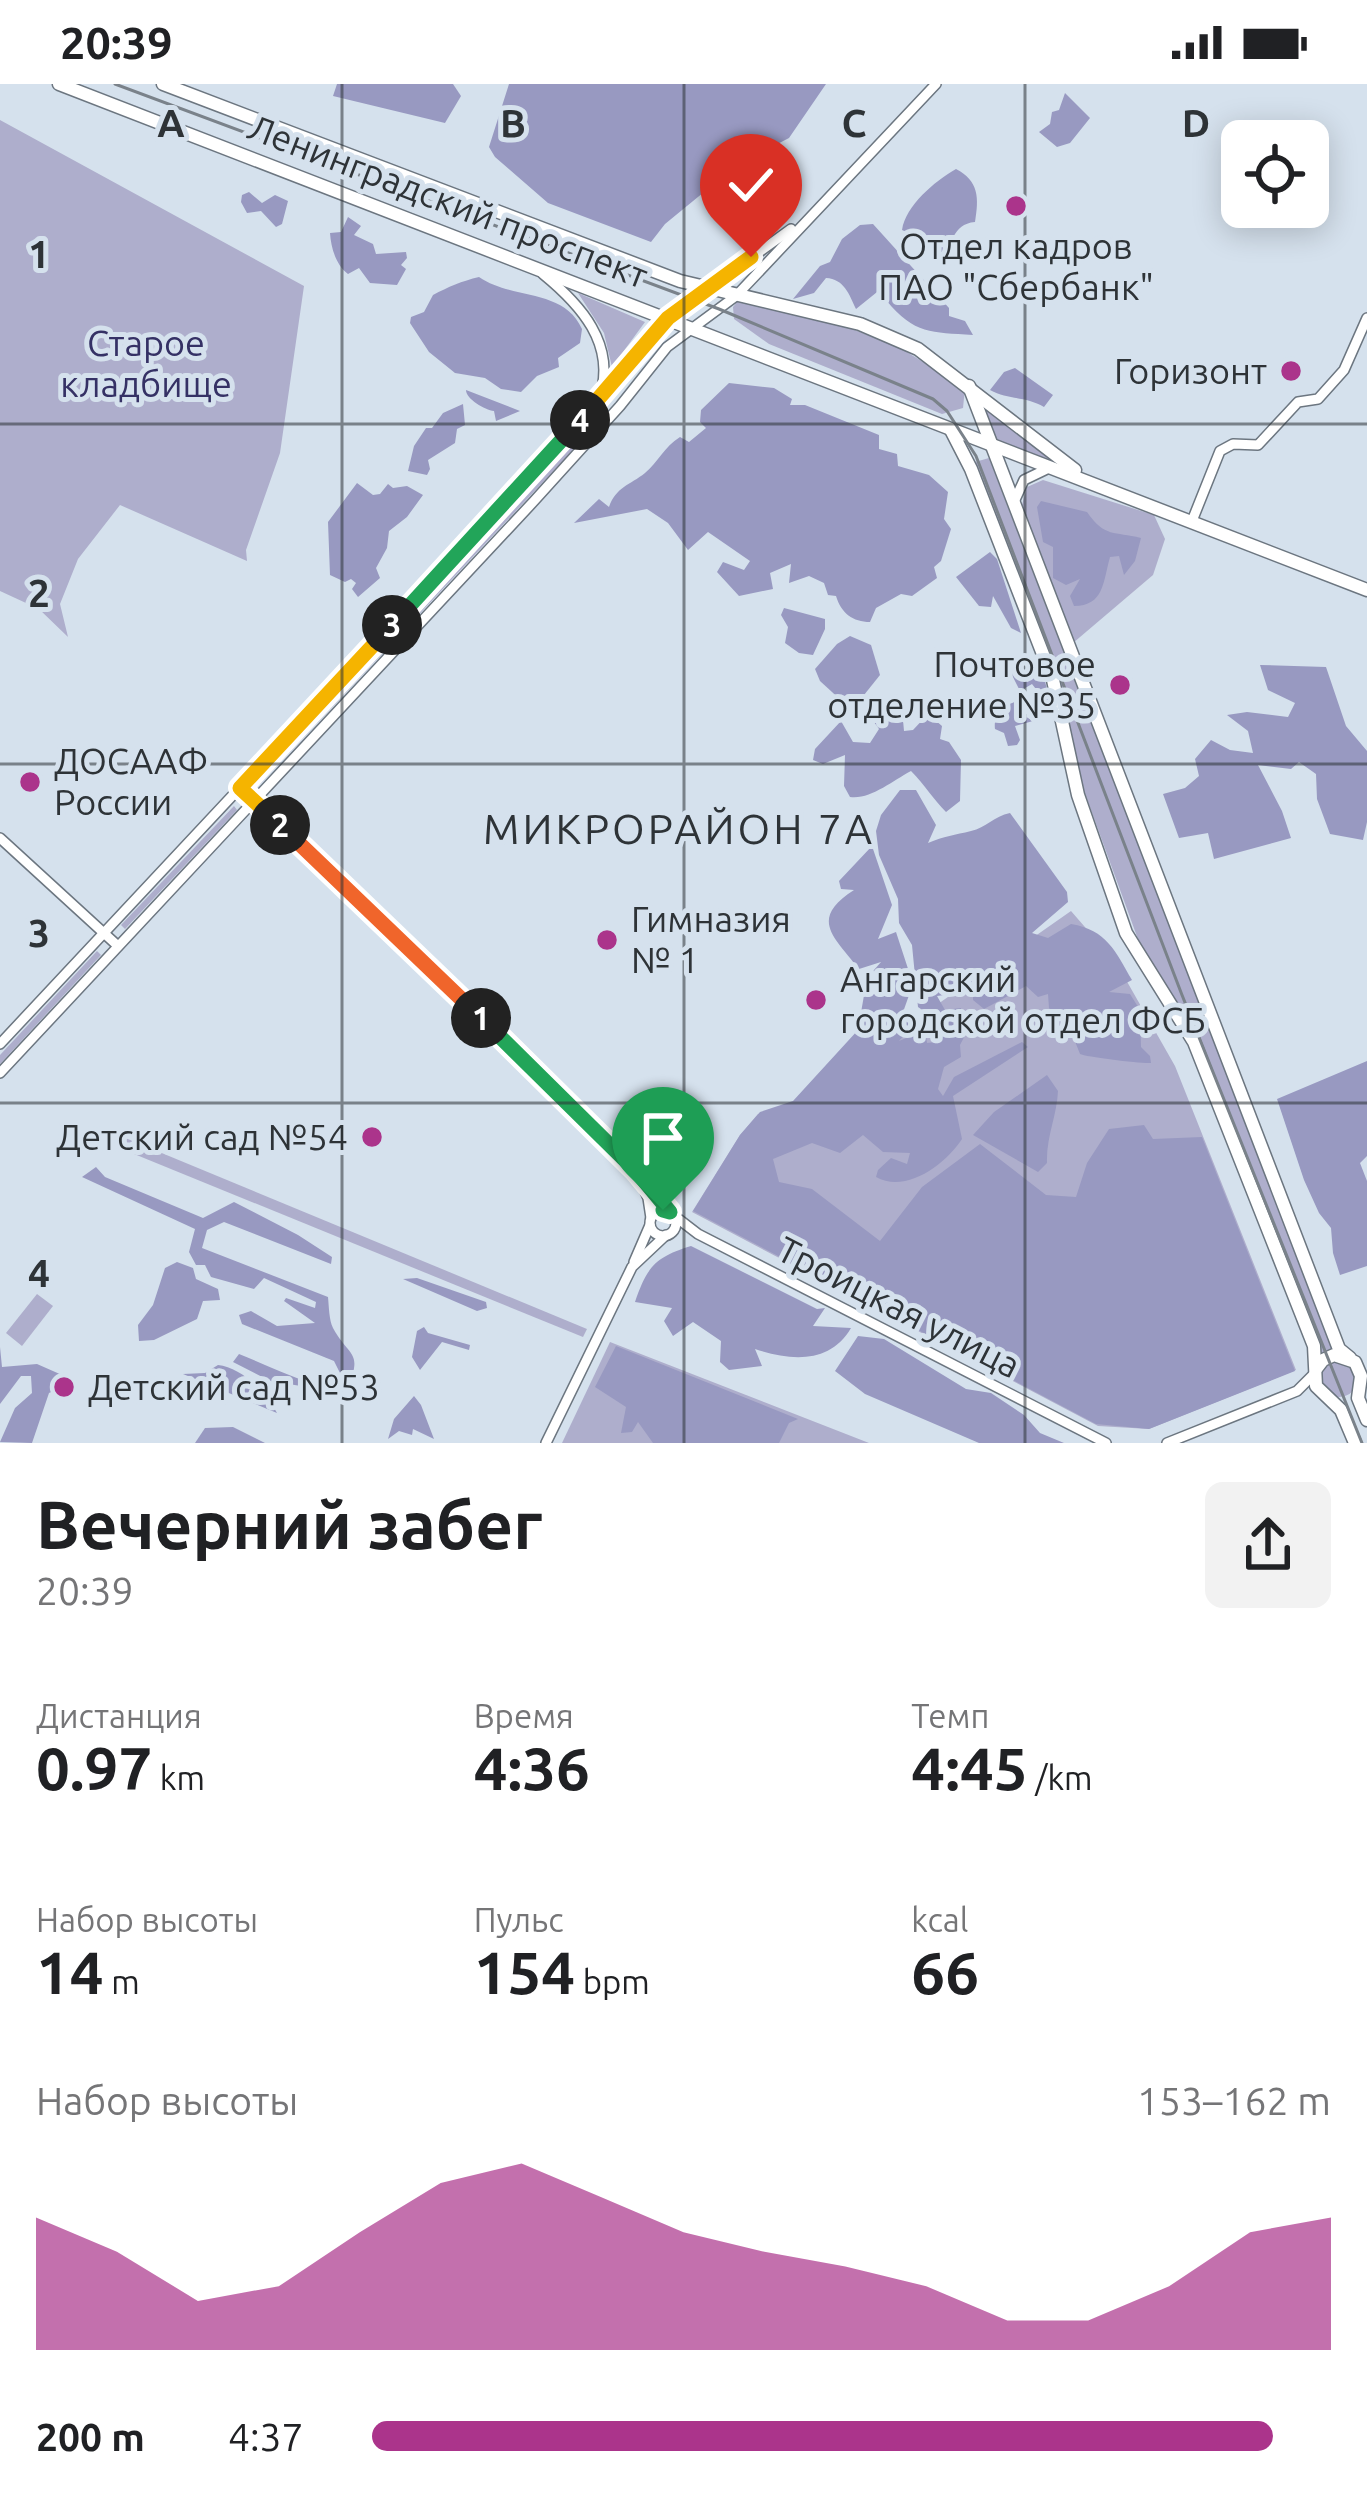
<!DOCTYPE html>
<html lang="ru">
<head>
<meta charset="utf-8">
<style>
  body { margin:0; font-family:Ubuntu,sans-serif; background:#f2f2f2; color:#202124; height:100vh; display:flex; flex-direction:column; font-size:45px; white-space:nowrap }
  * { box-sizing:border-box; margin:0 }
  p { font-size:39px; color:#757577 }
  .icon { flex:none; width:66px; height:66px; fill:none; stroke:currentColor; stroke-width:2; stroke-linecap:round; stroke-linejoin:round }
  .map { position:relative; height:1359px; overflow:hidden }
  .panel { display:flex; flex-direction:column; background:#fff; flex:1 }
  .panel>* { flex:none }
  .buttons { position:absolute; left:1221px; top:36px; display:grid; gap:24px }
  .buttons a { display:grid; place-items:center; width:108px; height:108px; border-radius:18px; background:#fff; box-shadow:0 6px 30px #0003; font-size:60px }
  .pin { position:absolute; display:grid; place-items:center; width:102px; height:102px; color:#fff; margin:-123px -51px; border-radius:50% 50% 50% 0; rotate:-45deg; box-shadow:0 0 12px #0007 }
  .pin .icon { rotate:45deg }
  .km { position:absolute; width:60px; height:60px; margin:-30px; border-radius:50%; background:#222; color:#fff; font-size:33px; line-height:60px; text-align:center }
  .round { display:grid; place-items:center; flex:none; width:126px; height:126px; border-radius:18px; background:#f2f2f2 }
  .headline { display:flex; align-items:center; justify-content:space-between; height:204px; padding:0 36px }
  h1 { font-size:66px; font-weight:700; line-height:90px }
  .metrics { display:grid; grid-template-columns:repeat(3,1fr); gap:18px; height:204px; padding:12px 36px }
  .metrics div { display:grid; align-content:center }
  .metrics b { font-size:60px; font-weight:700 }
  .metrics small { font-size:33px; font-weight:400 }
  .metrics p { font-size:33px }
  .chart { height:336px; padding:24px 36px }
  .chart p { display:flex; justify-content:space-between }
  .chart svg { width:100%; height:216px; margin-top:12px; fill:#ab348b; opacity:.7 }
  ul { padding:0 36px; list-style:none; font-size:39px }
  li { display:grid; grid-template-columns:192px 144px 1fr; align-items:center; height:90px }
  li i { height:30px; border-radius:15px; background:#ab348b }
  .status { display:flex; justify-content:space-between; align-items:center; height:84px; padding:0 60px; background:#fff; direction:ltr }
  .status svg { height:33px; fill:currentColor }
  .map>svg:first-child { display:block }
  .green { fill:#aeaecc }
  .forest { fill:#9899c1 }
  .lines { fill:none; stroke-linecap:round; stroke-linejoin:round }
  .minor-casing { stroke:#6c7680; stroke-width:12 }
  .major-casing { stroke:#6c7680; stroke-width:15 }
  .minor { stroke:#fff; stroke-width:9 }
  .major { stroke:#fff; stroke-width:12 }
  .tram { stroke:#7a828a; stroke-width:3 }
  .split-1-casing { stroke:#fff; stroke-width:24 }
  .split-2-casing { stroke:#fff; stroke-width:24 }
  .split-3-casing { stroke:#fff; stroke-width:24 }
  .split-4-casing { stroke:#fff; stroke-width:24 }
  .split-5-casing { stroke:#fff; stroke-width:24 }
  .split-1 { stroke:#22a559; stroke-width:15 }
  .split-2 { stroke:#f0652b; stroke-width:15 }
  .split-3 { stroke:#f5b400; stroke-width:15 }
  .split-4 { stroke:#22a559; stroke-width:15 }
  .split-5 { stroke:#f5b400; stroke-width:15 }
  .grid { fill:none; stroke:#2e3337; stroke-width:3; stroke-opacity:0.55 }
  .poi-dot { fill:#ab348b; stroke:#d5e1ed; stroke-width:4.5 }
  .labels { text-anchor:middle; stroke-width:10; stroke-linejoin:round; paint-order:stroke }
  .street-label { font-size:36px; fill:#2e3337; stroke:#d5e1ed }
  .poi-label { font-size:36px; fill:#2e3337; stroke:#d5e1ed; text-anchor:start }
  .park-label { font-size:36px; fill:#353165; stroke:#d5e1ed }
  .quarter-label { font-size:42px; letter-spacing:3px; fill:#2e3337; stroke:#d5e1ed }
  .grid-label { font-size:39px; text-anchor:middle; font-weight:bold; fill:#2e3337; stroke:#d5e1ed; stroke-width:10; stroke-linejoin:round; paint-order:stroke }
</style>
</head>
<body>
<div class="status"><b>20:39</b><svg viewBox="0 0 49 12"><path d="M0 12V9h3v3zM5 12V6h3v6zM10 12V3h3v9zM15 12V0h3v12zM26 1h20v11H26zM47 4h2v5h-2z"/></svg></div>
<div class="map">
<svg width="1367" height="1359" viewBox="0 0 1367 1359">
  <rect width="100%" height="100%" fill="#d5e1ed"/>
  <g class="green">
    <path d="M0,36l304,166 -24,167 -34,97 1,11 -127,-56 -42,54 -18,45 8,33 -29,-28 -39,-18z"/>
    <path d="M578,209l67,29 -33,45 -8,-34z"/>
    <path d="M738,217l107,25 57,23 63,39 -2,20 -21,6 -173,-70 -35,-25 -1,-12z"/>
    <path d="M979,315l81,65 -66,-23z"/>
    <path d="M583,343l6,6 -329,351 -3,-2z"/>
    <path d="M989,374l343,891 -11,4 -124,-314 -58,-97 -68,-187 -14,-79 -82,-214z"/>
    <path d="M1043,396l111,35 11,24 -12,36 -80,68 -53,-131 7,-25z"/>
    <path d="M234,722l3,4 -112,119 -4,-4z"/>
    <path d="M1071,827l46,53 58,102 121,304 -147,59 -51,-3 -406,-214 48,-77 18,-21 34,-8z"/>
    <path d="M97,867l4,4 -101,109v-9z"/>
    <path d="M123,1053l464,192 -4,8 -466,-190z"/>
    <path d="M37,1210l16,12 -31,40 -16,-13z"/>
    <path d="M610,1258l259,101h-307z"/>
    <circle cx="1339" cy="1294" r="19"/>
  </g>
  <g class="forest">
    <path d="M337,0h116l8,12 -16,27 -112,-27z"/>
    <path d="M509,0h317l-37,54 -52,27 -72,59 -14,18 -103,-39 -53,-46 -6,-10z"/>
    <path d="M1065,9l25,25 -20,25 -13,4 -18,-15 11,-8 2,-12 7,-2z"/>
    <path d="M956,85c23,12 23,29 19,53 -24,2 -20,24 -38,34 -15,-6 -20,-21 -35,-26 4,-25 32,-48 54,-61z"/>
    <path d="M249,108l13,11 13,-8 13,6 -6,23 -6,3 -15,-16 -14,2 -6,-11 1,-7z"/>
    <path d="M348,133l13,9 -7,9 19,9 3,10 30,-2 1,6 -6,7 5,4 -9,16 -27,-2 -11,-15 -11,6c-12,-9 -17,-26 -18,-41l11,-1z"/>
    <path d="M873,140l76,84v8l16,5 8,14c-42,-3 -58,0 -87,-35l1,-16 -31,25c-7,-15 -12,-30 -30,-31l-12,15 -21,6 27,-33 10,-4 12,-23 18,-14z"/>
    <path d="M479,193c33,23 85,11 103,52l-2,14 -22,15 1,9 -22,9 -16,16 -20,-3 -16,-11 -30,-5 -26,-21 -19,-29 1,-6 13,-5 9,-17c15,-8 29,-14 46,-18z"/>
    <path d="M1015,284l38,27 -9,12c-18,-11 -36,-7 -54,-17l14,-18z"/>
    <path d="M729,299l45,5 18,11 -2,6h15l74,30v14l18,5 1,12 31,9 19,17 -4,27 7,10 -10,32 -7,6 3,11 -25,18 -11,-2 -25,14 -6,14c-17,0 -29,-9 -34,-26l-8,-1 -4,-12 -15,-7 -20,7 2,-19 -21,9 3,16 -34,7 -22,-24 6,-10 21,8 6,-9 -42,-29 -20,18 -20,-27 -21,-14 -73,14 25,-24 10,8c7,-20 21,-22 36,-34 13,-11 19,-26 35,-36l9,5 17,-14 -6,-6 1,-12z"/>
    <path d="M466,306l54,21 -24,10 -2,-10c-9,-1 -28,-12 -28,-21z"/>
    <path d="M463,320l2,21 -8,4 -2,14 -27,17 2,9 -3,6 -19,-4 6,-25 12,-18h6l11,-15z"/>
    <path d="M357,399l16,12 7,-1 8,-10 5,4 14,-2 16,9 -16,22 -18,14 -2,17 -11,20 4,10 -22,19 -6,-8 4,-6 -5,-4 -6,3 -15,-7 -2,-53z"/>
    <path d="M1041,417l46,11c18,26 27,19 54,26l-6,23 -11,14 -5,-19 -9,1c-7,25 -6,49 -36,49l-4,-10 10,-17 -14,6 -13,-7v-31l-10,-5 -6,-35z"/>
    <path d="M990,468l7,7 24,74 -10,-5 -18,-32 -2,11 -12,-1 -23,-29z"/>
    <path d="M784,524l41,11v10l-12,26 -14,-2 -14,-10 3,-16 -7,-12z"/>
    <path d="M850,552l21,9 9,30 -16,20 -20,8 -24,-22 -5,-12 22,-25z"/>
    <path d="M1039,577l11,38 -4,3 -14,-18 -12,7 -8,-16 -6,3 -4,-3 11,-12 14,19 6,-5 -1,-13z"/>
    <path d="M1260,581l66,2 20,59 21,25v71l-4,18 -33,-6 -13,-35 -1,-25 -17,-12 -8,7 -33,-4 24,46 9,27 -77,21 -6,-26 -29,5 -16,-44 22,-6 14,-12 -4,-17 16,-19 19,10 23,3 -5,-22 -21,-16 20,-3 41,5 7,-14 -27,-13z"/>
    <path d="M914,617l8,10 -19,9 1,11 9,-1 15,-16 14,12 -2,13 9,3 12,18 -1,41 -14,11c-13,-13 -21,-27 -35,-41 -19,10 -41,29 -61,26l-6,-11 1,-31 -22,9 -10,-4 2,-11 26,-28 12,21 17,1 9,-14 -7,-10 -17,-5 32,1 16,-12z"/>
    <path d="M1017,617l17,2 1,6 -12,6 10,6 -18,5 5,14 -3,5 -9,1 -4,-13 -9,-4c-2,-14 10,-24 22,-28z"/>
    <path d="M900,706h16l20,35 -8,18c16,-7 27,-8 43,-12 15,-3 23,-15 39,-18l57,79 1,10 -36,31 16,5 23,-14c36,6 44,27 61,56l-23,12 21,2 10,16 1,37 9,9 1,7c-8,1 -65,-6 -71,-9l-11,-28 14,-14 -24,9 -10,-13 -1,-14 -10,3 -12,-11 -42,23 -11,-9v-9l-36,5 8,14 16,-2v12h12l-13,25 1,12 -17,10 -6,22 5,7 11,-19 68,-35 6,5 -75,49 9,43c-16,25 -56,55 -86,38l2,-7 13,-12 16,6 3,-11 -27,-1 -20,-17 -23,18 -28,-10 -39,16 6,23 33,7 68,52 42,-54 58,-43 66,51 30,2 11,-34 22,-34 35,-4 9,14 49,-2 93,234 -146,58 -53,-5 -403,-213 47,-76 20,-23 33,-11 65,-71 9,-52 14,-16 -22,7c-26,-33 -50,-50 -5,-79l-13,-1 -2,-8 33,-35 20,59 -14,34 18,-7 17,52 -11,31 9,12 -12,14 26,-11 2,13 10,-1 1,-21 -20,-14 -6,-62 -13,-22 -1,-24 -19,-44 -3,-24 5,-16z"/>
    <path d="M1367,977v95l-7,7 7,18v85l-27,9 -7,-22 -2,-25 -12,-15 -15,-33 -27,-81z"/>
    <path d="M1047,991l11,16c-1,25 -12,46 -11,72l-9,9 -65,-37 21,-23z"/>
    <path d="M96,1083l9,10 98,41 31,-16 64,33 34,22 -1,7 -107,-42 -17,8 -5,18 126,49c1,10 1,23 5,31 17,31 31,22 13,64l-13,-3 8,-14 -7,-14 -92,-37 -3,-9 12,-4 26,15 38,-3 -31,-22 2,-3 29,10 1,-6 -52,-24 -10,11 -43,-12 -6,-12h-9l-7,-13 6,-23 -113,-52z"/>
    <path d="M691,1162l126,63 8,-1 -12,18 38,2c-21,36 -60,33 -96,21l7,17 -33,4 -9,-8 1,-21 -28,-19 -20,14 -9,-15 8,-13 -37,-6c12,-35 20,-45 56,-56z"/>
    <path d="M177,1178l16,6 3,11 22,10 2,11 -17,1 -6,18 -43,21 -15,1 -1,-16 15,-20 12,-37z"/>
    <path d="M417,1194l69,24 1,6 -10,3 -74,-32z"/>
    <path d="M424,1243l4,6 42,12 -1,5 -27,-8 -22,28 -8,-13 5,-26z"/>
    <path d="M858,1252l26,3 82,50 25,4 33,22 16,18 24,10h-85l-114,-49 -30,-23z"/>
    <path d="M616,1262l182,73 -9,4 -10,20h-126l-15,-21 -6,10 -11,1 5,-26 -31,-20z"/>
    <path d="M0,1263l2,20 35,-3 25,11 -2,13 -11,5 -17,50 -32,-1 15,-34 17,-15 -1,-17h-10l-21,28z"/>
    <path d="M239,1270c25,10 46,20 71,29l-3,4 -37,-6 -37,-19z"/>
    <path d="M218,1281c23,2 49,28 59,48l-94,-39 22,-1z"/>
    <path d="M414,1312l7,9 13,34 -21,-10 -1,6 -13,-4 -11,8 6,-20z"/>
    <path d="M233,1343l32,16h-70l10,-15z"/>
  </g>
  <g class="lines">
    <g class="minor-casing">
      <g id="minor">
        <path d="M543,190c38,31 73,70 57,122"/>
        <path d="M1014,418l10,-22 27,-13"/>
        <path d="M1192,437l28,-70 13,-7 25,1 40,-43 20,-3 26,-29 23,-52"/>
        <path d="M253,716l383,371 12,27 3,20"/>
        <path d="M0,754l118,108"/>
        <path d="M0,960l525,-561 143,-165 123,-89"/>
        <path d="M0,989l534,-572 86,-95 47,-59 69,-51 200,-212"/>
        <path d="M647,1100l23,28"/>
        <circle cx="663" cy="1139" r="13"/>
        <path d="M672,1130l26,20 408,209"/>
        <path d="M634,1178l16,-37"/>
        <path d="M546,1359l86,-176 34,-32"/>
        <path d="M1167,1359l130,-52 18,-18"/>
      </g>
    </g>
    <g class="major-casing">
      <g id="major">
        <path d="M59,0l1308,506"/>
        <path d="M163,0l517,197 180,43 58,25 157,121"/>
        <path d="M969,302l370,963 11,9"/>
        <path d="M951,346l20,39 82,211 25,115 48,138 68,109 120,304 2,40 25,24 14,33"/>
        <path d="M1316,1285l7,-9 11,-5 21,7 6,14 -3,22 9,22"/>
      </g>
    </g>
    <use href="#minor" class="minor"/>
    <use href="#major" class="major"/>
    <path class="tram" d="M115,0l604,225 214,90 14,12 29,45 206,539 180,448"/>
  </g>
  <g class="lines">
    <g class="split-1-casing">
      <path id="split-1" d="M481,934l155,153 34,41 -7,-2"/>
    </g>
    <g class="split-2-casing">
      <path id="split-2" d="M280,741l201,193"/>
    </g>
    <g class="split-3-casing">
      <path id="split-3" d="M280,741l-40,-37 152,-163"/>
    </g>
    <g class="split-4-casing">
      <path id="split-4" d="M392,541l188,-205"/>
    </g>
    <g class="split-5-casing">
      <path id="split-5" d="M580,336l88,-102 83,-61"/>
    </g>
    <use href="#split-1" class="split-1"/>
    <use href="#split-2" class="split-2"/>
    <use href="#split-3" class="split-3"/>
    <use href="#split-4" class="split-4"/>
    <use href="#split-5" class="split-5"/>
  </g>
  <path class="grid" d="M342,0v1359M684,0v1359M1025,0v1359M0,340h1367M0,680h1367M0,1019h1367"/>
  <g class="poi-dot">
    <circle cx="1016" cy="122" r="12"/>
    <circle cx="1291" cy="287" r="12"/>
    <circle cx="1120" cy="601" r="12"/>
    <circle cx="30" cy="698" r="12"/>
    <circle cx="607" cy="856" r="12"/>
    <circle cx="816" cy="916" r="12"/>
    <circle cx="372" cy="1053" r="12"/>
    <circle cx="64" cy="1303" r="12"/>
  </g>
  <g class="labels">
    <g class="street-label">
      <text transform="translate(448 117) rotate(21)" y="13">Ленинградский проспект</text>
      <text transform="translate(899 1223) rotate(27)" y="13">Троицкая улица</text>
    </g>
    <g class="poi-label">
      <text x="1016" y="175" text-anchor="middle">Отдел кадров<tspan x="1016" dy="41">ПАО "Сбербанк"</tspan></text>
      <text x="1267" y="300" text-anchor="end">Горизонт</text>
      <text x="1096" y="593" text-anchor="end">Почтовое<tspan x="1096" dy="41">отделение №35</tspan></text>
      <text x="54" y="690">ДОСААФ<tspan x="54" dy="41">России</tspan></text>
      <text x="631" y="848">Гимназия<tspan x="631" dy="41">№ 1</tspan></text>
      <text x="840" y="908">Ангарский<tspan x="840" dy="41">городской отдел ФСБ</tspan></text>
      <text x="348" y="1066" text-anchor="end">Детский сад №54</text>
      <text x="88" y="1316">Детский сад №53</text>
    </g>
    <g class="park-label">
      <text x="146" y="272">Старое<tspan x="146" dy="41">кладбище</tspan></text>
    </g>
    <g class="quarter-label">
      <text x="679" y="760">МИКРОРАЙОН 7А</text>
    </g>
  </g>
  <g class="grid-label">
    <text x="171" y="53">A</text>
    <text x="513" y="53">B</text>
    <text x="854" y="53">C</text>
    <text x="1196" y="53">D</text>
    <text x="39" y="184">1</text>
    <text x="39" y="523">2</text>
    <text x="39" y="863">3</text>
    <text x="39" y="1203">4</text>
  </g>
</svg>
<div class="buttons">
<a><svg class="icon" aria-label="locate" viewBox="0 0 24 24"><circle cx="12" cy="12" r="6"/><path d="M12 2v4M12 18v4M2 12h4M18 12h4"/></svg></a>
</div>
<div class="pin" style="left:663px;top:1126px;background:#1e9e55"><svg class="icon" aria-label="arrive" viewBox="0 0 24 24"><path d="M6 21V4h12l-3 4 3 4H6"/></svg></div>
<div class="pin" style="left:751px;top:173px;background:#d93025"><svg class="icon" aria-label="check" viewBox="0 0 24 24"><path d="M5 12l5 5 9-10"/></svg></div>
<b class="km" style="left:481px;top:934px">1</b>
<b class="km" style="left:280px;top:741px">2</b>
<b class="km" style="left:392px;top:541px">3</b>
<b class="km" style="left:580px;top:336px">4</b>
</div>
<section class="panel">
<div class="headline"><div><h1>Вечерний забег</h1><p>20:39</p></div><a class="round"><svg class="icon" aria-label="share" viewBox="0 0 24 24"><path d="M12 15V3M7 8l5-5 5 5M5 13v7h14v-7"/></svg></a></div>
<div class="metrics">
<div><p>Дистанция</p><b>0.97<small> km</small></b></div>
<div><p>Время</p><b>4:36</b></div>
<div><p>Темп</p><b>4:45<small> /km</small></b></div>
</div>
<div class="metrics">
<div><p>Набор высоты</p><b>14<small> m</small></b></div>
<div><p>Пульс</p><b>154<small> bpm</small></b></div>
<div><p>kcal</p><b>66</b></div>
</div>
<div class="chart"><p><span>Набор высоты</span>153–162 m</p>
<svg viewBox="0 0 160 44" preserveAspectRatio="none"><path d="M0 44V17L10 24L20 34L30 31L40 20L50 10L60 6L70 13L80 20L90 24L100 27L110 31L120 38L130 38L140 31L150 20L160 17V44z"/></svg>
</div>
<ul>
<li><b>200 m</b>4:37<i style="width:94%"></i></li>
</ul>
</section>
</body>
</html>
